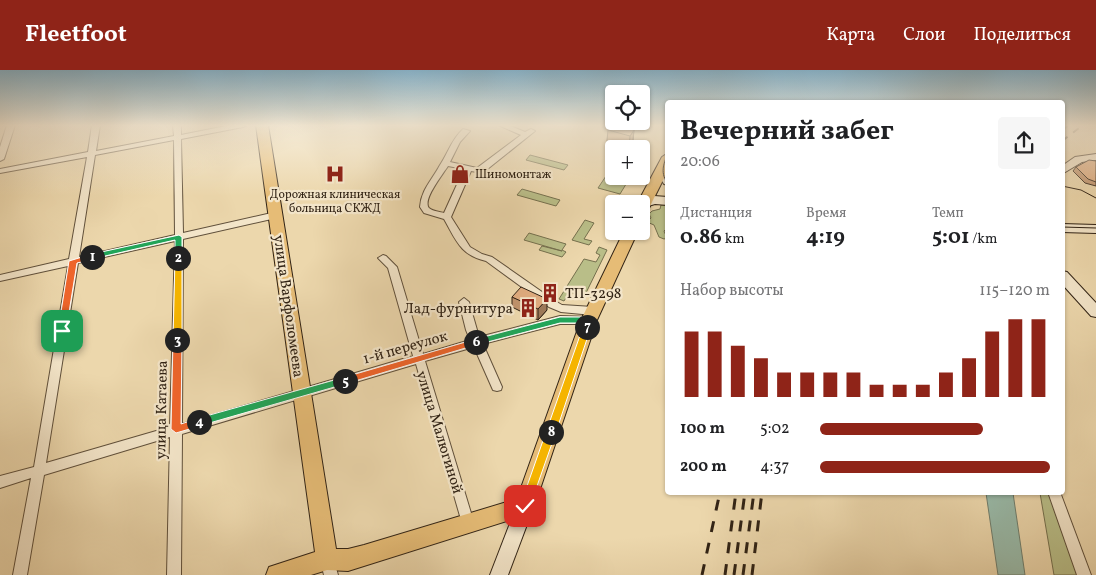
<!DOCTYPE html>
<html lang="ru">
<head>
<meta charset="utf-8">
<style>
  body { margin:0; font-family:Vollkorn,serif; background:#f6f6f6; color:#202124; height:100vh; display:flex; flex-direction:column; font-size:19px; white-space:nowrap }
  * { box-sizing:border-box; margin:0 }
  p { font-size:16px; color:#757577 }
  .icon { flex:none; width:28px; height:28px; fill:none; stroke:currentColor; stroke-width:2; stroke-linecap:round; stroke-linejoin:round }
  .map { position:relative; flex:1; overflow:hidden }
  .drawer { position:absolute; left:665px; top:30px; width:400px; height:395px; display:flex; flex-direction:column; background:#fff; border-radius:5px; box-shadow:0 1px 4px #0004 }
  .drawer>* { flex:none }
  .fabs { position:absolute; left:605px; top:15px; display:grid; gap:10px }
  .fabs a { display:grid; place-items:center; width:45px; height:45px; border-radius:5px; background:#fff; box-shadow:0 1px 4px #0004; font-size:25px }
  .pin { position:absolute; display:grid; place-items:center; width:42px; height:42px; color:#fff; margin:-21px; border-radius:10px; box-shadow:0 2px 8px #0006 }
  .km { position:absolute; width:25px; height:25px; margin:-12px; border-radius:50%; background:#222; color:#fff; font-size:14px; line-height:25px; text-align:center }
  .round { display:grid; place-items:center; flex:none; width:52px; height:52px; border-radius:5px; background:#f6f6f6 }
  .headline { display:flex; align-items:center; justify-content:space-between; height:85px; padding:0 15px }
  h1 { font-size:28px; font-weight:700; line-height:38px }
  .stats { display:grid; grid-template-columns:repeat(3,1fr); gap:8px; height:85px; padding:5px 15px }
  .stats div { display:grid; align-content:center }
  .stats b { font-size:21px; font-weight:700 }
  .stats small { font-size:14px; font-weight:400 }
  .stats p { font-size:14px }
  .chart { height:140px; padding:10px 15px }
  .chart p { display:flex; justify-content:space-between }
  .chart svg { width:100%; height:90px; margin-top:5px; stroke:#8f2418; stroke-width:6 }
  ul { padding:0 15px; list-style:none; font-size:16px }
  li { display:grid; grid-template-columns:80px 60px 1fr; align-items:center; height:38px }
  li i { height:12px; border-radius:6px; background:#8f2418 }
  header { display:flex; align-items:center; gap:30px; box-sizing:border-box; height:70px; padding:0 25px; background:#8f2418; color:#fff }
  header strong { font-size:24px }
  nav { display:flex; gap:28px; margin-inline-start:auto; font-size:18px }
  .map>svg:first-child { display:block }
  .green { fill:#b9be88; stroke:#75704e }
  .water { fill:#99baa9; stroke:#6f7e6e }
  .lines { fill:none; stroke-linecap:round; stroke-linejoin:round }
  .street-casing { stroke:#60503b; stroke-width:2 }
  .secondary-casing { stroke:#312315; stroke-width:2 }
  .primary-casing { stroke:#312315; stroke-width:2 }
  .street { fill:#f3e5c9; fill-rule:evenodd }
  .secondary { fill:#f3e5c9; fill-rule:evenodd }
  .primary { fill:#e6bc76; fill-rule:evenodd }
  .tram { stroke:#312315; stroke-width:1 }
  .rail-far1 { stroke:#312315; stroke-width:2; stroke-dasharray:7 7; stroke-linecap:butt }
  .rail { stroke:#312315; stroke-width:3; stroke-dasharray:11 11; stroke-linecap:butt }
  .wall { fill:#c0936c; stroke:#312315 }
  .shaded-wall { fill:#9c7858; stroke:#312315 }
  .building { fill:#dfab7e; stroke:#312315 }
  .split-1 { fill:#f0652b; stroke:#fff }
  .split-2 { fill:#22a559; stroke:#fff }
  .split-3 { fill:#f5b400; stroke:#fff }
  .split-4 { fill:#f0652b; stroke:#fff }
  .split-5 { fill:#22a559; stroke:#fff }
  .split-6 { fill:#f0652b; stroke:#fff }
  .split-7 { fill:#22a559; stroke:#fff }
  .split-8 { fill:#f5b400; stroke:#fff }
  .split-9 { fill:#f5b400; stroke:#fff }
  .labels { text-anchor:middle; stroke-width:4.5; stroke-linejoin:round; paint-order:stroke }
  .far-poi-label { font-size:12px; fill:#312315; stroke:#f3e5c9; text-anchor:start }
  .poi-label { font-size:15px; fill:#312315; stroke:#f3e5c9; text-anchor:start }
  .street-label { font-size:15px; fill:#312315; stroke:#f3e5c9 }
</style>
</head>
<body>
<header>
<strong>Fleetfoot</strong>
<nav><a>Карта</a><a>Слои</a><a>Поделиться</a></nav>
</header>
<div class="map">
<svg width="1096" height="505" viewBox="0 0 1096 505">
  <rect width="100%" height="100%" fill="#ecd7ac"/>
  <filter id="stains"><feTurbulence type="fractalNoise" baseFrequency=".004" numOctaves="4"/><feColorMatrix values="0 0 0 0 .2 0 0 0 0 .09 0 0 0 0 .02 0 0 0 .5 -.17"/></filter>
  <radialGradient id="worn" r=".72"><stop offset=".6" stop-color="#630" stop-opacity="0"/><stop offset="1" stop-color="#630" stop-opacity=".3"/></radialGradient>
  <g class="green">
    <path d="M530,85l38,10 -4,5 -38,-10z"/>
    <path d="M610,100l4,1v5h17l-11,18 -22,-6z"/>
    <path d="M522,119l38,11 -4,6 -39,-11z"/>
    <path d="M661,135h6v23l-3,3 3,7 -3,1 -5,-2 -5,-12 -7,-3 4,-4 -2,-4 3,-3 8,-2z"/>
    <path d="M585,150l9,3 -10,16 8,2 -3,4 -17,-5z"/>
    <path d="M529,163l37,11 -4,6 4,2 -4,5 -23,-7 3,-4 20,5 -38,-11z"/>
    <path d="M599,177l8,3 -23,47 -14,-5 -6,9 -5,-2 25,-40 12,3 4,-7 -4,-2z"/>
    <path d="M1040,423h14l30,82h-30z"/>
  </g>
  <path class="water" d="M986,423h27l12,82h-27z"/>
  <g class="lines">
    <g class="street-casing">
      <g id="street">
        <path d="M7,55h8l-11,34 -4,2v-14z"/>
        <path d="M92,55h8l-4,26 78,-15 -1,-11h8v10l50,-10h16l-4,2 -62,12 2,94 93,-21 4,3 -4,3 -93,21 -1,185 231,-68 -25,-88 -10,-10 5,-3 3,1 11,11 26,87 47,-14 -4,-10 -7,-28 5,-4 5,4 10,35 81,-21 33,1 1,3 -1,3 -4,1h-29l-77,20 19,43 -1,3 -4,1 -4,-1 -19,-43 -49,14 49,162 -1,4 -5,2 -5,-2 -1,-4 -46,-159 -234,70 -1,141h-14l3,-138 -126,38 -17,100h-14l18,-97 -31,10v-12l34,-9 34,-201 -68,15v-6l69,-16 18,-102 -87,16v-4l88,-17zM174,70l1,95 -96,22 16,-102zM175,171l-5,186 -124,36 32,-200z"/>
        <path d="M498,55h10l17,7 6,-3 4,2 -50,40 -8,1 -6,-1 -20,46 19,30 12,7 10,3 63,44 7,4 31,2 3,1 2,3 -2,3 -3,1 -32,-3 -12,-5 -63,-46c-26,-6 -30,-21 -42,-42l-20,-6 -4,-6c1,-17 12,-27 20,-42 8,-12 12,-26 23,-36l7,2 -10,11 -10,20 27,6 44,-33zM448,96l16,3 -20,44c-3,-1 -12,-2 -15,-5 -7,-8 14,-34 19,-42z"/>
        <path d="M1048,422h12l31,83h-14z"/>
        <path d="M327,482l5,2 6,21h-14l-4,-16 2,-5z"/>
      </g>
    </g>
    <g class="secondary-casing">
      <g id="secondary">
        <path d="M1096,84v6l-14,2 -20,12v-8l13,-9z"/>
        <path d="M663,93l5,2v20l-4,-1 -6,-10v-8z"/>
        <path d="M654,126l14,1v8l-13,-1 -10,3 -6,-4 2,-3z"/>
        <path d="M1062,154l34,1v8l-34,-1z"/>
        <path d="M1062,201l5,1 29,31v14l-5,-1 -29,-32z"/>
        <path d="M525,428l6,2 3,6 -26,69h-18l29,-75z"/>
      </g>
    </g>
    <g class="primary-casing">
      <g id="primary">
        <path d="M256,55h12l68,424h12l16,-4 153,-46 64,-179 43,-89h14l-41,89 -65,193 -184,58 -21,-1 -16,5h-45l3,-8 46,-15z"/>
        <path d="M668,83v17l-20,40 -7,4v-10h-4l25,-47z"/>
      </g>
    </g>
    <use href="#street" class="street"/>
    <use href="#secondary" class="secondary"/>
    <use href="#primary" class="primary"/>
    <g class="tram">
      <path d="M668,83c-5,12 -8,20 0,31"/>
      <path d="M1062,116l19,4 15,8"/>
      <path d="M1062,157l34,1"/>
    </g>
    <g class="rail-far1">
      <path d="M1062,60l7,-5"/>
      <path d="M1062,71l21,-16"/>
    </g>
    <g class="rail">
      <path d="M702,505l18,-83"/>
      <path d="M725,505l11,-83"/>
      <path d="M734,505l11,-83"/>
      <path d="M743,505l11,-83"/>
      <path d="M752,505l10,-83"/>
    </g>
  </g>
  <g class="wall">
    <path d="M608,60h26l-2,19h-18v3l-8,-2z"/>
    <path d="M1096,91v25l-11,-3 -12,-12 3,-4z"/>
    <path d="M512,227l35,13 -9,10 -26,-13z"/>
  </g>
  <g class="shaded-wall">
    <path d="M634,60l-2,19h-3l1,-13z"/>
    <path d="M547,229v11l-9,10v-11z"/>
  </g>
  <g class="building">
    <path d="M611,55h3l20,5 -4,6 -22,-6z"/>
    <path d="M1089,90l7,1v21l-8,-3 -12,-12z"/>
    <path d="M521,217l26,12 -9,10 -26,-12z"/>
  </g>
  <linearGradient id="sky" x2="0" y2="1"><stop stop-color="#88b6cf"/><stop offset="0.44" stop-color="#f6edda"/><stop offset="1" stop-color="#f6edda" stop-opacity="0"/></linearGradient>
  <rect width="1096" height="126" fill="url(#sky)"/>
  <path class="split-1" d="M92,184l2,1v4l-17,4 -11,68 -1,2h-6l-1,-2 11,-70z"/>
  <path class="split-2" d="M179,165l3,2v21l-4,2 -3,-2v-18l-83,19 -4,-2 4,-3z"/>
  <path class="split-3" d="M178,185l4,3v82l-5,4 -4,-4 2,-82z"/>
  <path class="split-4" d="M177,267l5,3 -1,84 18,-6 5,4 -1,3 -27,8 -5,-4 2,-89z"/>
  <path class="split-5" d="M345,307l4,4 -4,3 -146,42 -4,-4 4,-4z"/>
  <path class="split-6" d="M476,269l4,3 -1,2 -134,40 -5,-3 5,-4z"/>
  <path class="split-7" d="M560,247h29l4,3 -3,9 -3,1 -4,-3 1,-4h-24l-84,22 -5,-3 5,-3z"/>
  <path class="split-8" d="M584,254h6l1,3 -35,105 -5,5 -5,-5z"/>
  <path class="split-9" d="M551,358l5,4 -26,74 -5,5 -5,-5 26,-74z"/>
  <defs>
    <g id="hospital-bare" transform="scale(1.5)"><path d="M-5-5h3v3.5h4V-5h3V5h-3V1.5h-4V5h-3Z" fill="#8f2418" stroke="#f3e5c9" stroke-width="2.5" paint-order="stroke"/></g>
    <g id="shop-bare" transform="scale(1.5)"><path d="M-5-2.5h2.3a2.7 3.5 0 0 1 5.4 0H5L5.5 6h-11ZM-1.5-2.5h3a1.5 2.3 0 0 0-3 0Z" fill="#8f2418" stroke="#f3e5c9" stroke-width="2.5" paint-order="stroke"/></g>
    <g id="building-bare" transform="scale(1.5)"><path d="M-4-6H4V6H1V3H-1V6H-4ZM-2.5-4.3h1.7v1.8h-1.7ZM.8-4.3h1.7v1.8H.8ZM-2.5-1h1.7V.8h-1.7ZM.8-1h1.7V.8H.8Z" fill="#8f2418" stroke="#f3e5c9" stroke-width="2.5" paint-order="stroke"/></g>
  </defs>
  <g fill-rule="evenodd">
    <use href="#hospital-bare" x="335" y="104"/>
    <use href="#shop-bare" x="460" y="104"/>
    <use href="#building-bare" x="550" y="223"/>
    <use href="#building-bare" x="528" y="238"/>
  </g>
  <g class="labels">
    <g class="far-poi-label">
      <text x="475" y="108">Шиномонтаж</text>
      <text x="335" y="128" text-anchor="middle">Дорожная клиническая<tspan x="335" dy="14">больница СКЖД</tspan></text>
    </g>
    <g class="poi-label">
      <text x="565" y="228">ТП-3298</text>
      <text x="513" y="243" text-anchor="end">Лад-фурнитура</text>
    </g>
    <g class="street-label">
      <text transform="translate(289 236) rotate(82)" y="5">улица Варфоломеева</text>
      <text transform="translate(405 277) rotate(-16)" y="5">1-й переулок</text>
      <text transform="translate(161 340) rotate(-89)" y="5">улица Катаева</text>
      <text transform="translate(440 362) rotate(73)" y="5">улица Малюгиной</text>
    </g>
  </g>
  <rect width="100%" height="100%" filter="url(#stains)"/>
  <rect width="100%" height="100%" fill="url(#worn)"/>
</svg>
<div class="fabs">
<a><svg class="icon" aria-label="locate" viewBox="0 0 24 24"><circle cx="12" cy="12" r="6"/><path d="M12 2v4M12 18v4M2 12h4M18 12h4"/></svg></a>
<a>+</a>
<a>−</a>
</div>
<div class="pin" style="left:62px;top:261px;background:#1e9e55"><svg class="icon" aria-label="arrive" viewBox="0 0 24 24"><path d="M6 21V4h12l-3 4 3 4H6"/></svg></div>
<div class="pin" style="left:525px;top:436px;background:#d93025"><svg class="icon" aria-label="check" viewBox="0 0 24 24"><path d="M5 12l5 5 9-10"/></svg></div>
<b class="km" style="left:92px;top:187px">1</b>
<b class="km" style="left:178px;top:188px">2</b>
<b class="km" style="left:177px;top:270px">3</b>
<b class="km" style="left:199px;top:352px">4</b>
<b class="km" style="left:345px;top:311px">5</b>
<b class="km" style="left:476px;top:272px">6</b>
<b class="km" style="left:587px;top:257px">7</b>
<b class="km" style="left:551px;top:362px">8</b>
<section class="drawer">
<div class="headline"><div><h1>Вечерний забег</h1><p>20:06</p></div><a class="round"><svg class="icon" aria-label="share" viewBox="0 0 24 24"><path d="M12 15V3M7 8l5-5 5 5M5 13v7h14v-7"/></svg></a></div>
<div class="stats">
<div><p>Дистанция</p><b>0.86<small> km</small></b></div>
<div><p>Время</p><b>4:19</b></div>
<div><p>Темп</p><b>5:01<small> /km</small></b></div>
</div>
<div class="chart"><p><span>Набор высоты</span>115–120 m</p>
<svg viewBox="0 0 160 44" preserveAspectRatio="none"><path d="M5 44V12M15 44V12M25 44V19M35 44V25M45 44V32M55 44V32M65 44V32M75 44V32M85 44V38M95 44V38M105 44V38M115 44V32M125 44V25M135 44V12M145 44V6M155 44V6"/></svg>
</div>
<ul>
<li><b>100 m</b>5:02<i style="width:71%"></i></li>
<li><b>200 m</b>4:37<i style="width:100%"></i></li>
</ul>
</section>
</div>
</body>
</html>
